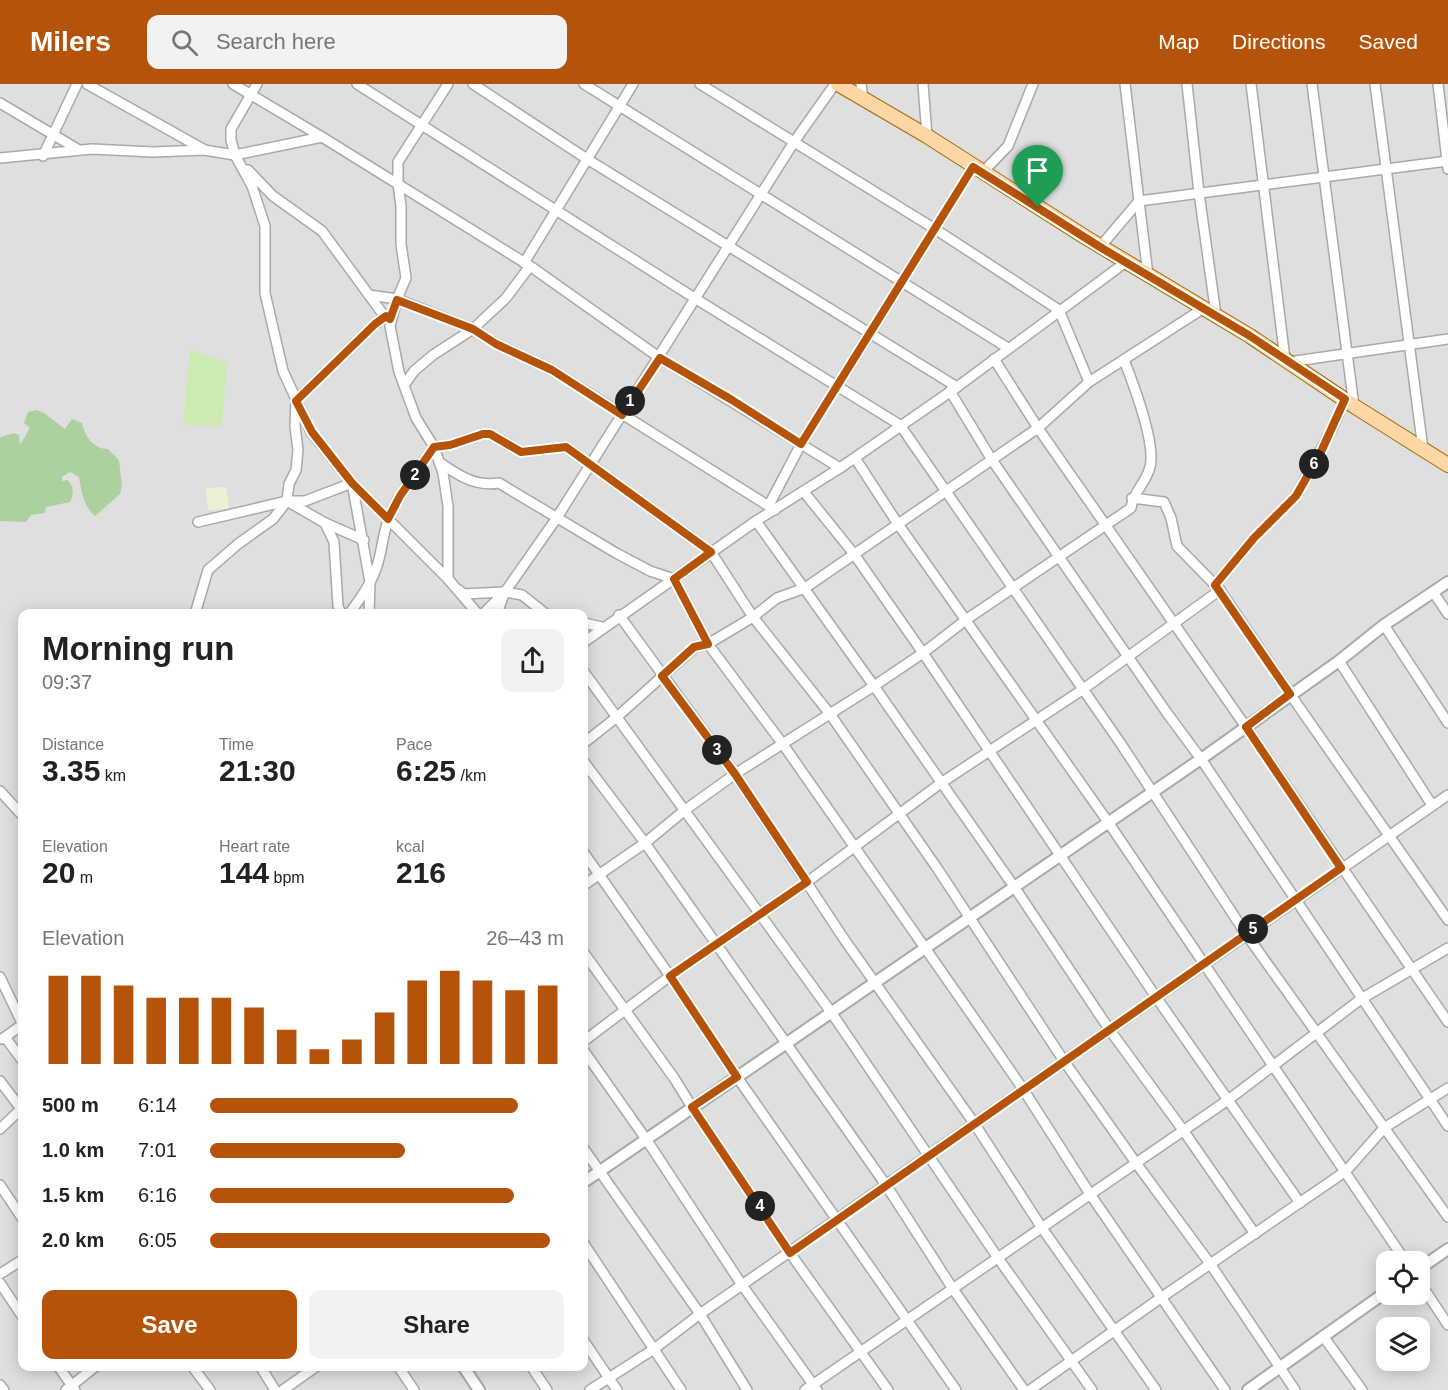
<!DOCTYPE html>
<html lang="en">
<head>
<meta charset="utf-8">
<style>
  body { margin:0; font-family:Helvetica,sans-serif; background:#f2f2f2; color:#222; height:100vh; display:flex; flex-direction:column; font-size:22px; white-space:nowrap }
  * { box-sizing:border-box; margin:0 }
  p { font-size:20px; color:#767676 }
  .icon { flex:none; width:33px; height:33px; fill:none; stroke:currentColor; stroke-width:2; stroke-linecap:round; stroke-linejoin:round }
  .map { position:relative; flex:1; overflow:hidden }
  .details { position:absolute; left:18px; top:525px; width:570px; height:762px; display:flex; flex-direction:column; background:#fff; border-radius:12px; box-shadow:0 3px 15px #0003 }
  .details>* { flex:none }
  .controls { position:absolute; left:1376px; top:1167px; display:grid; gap:12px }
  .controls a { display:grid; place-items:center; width:54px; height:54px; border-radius:12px; background:#fff; box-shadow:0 3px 15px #0003; font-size:30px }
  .pin { position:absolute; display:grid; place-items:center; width:51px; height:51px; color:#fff; margin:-62px -26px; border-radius:50% 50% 50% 0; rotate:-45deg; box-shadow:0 0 6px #0007 }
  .pin .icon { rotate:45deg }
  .km { position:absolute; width:30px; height:30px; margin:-15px; border-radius:50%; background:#222; color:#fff; font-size:16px; line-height:30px; text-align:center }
  .round { display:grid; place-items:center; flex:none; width:63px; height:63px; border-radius:12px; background:#f2f2f2 }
  .headline { display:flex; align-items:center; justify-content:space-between; height:102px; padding:0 24px }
  h1 { font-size:33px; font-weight:600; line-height:45px }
  .figures { display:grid; grid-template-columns:repeat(3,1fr); gap:9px; height:102px; padding:6px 24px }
  .figures div { display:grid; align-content:center }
  .figures b { font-size:30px; font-weight:600 }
  .figures small { font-size:16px; font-weight:400 }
  .figures p { font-size:16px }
  .chart { height:168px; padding:12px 24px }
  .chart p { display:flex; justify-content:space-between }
  .chart svg { width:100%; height:108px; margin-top:6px; stroke:#b45309; stroke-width:6 }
  .action { display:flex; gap:12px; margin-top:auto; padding:12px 24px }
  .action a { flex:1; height:69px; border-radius:12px; background:#b45309; color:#fff; font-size:24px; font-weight:600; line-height:69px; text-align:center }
  .action a+a { background:#f2f2f2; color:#222 }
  ul { padding:0 24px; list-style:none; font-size:20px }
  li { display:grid; grid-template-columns:96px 72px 1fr; align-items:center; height:45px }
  li i { height:15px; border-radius:8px; background:#b45309 }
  header { display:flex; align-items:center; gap:36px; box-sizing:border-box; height:84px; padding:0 30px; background:#b45309; color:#fff }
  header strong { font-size:28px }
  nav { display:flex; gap:33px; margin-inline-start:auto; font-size:21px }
  .search { width:420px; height:54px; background:#f2f2f2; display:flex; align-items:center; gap:15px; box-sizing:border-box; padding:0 21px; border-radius:12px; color:#767676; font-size:22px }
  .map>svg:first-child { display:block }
  .residential { fill:#e0dfdf; fill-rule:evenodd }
  .farmland { fill:#eef0d5 }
  .grass { fill:#cdebb0 }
  .forest { fill:#add19e }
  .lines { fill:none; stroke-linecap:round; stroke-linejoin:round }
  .minor-casing { stroke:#a9a9a9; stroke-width:12 }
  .tertiary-casing { stroke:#a9a9a9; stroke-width:14 }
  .primary-casing { stroke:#a06b00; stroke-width:16 }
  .minor { stroke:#fff; stroke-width:9 }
  .tertiary { stroke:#fff; stroke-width:10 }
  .primary { stroke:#fcd6a4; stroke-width:14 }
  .route-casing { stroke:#fff; stroke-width:12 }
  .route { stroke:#b45309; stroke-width:8 }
</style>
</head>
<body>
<header>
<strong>Milers</strong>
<div class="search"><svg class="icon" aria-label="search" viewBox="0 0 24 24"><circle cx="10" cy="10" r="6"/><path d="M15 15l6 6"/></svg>Search here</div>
<nav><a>Map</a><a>Directions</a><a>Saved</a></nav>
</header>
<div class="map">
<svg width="1448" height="1306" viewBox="0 0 1448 1306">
  <rect width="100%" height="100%" fill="#f2efe9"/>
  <path class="residential" d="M0,0h1448v1306h-1448zM22,530h562v752h-562zM1386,1178h33v32h-33zM1386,1244h33v32h-33z"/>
  <path class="farmland" d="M226,403l3,22 -21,1 -2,-22z"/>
  <path class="grass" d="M190,265l37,14 -5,63 -39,-1z"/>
  <path class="forest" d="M36,326l8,3 21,16 7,-10 10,4c3,13 11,26 26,26l11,11 3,25 -2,9 -25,22c-11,-9 -14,-25 -16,-39l-9,-5 -8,5v4l6,-1c6,8 6,13 2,22l-24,5 -1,6 -14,2 -5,7 -26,-1v-82l1,-2 13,-4 5,2 1,10 10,-17 -6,-5 4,-11z"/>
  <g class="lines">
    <g class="minor-casing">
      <g id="minor">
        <path d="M87,0l116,65"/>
        <path d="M233,0l89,53 208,129 130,92 180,110"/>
        <path d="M257,0l-26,45v11l4,15 17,31 13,40v67l18,78 28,61 41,51 98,98"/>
        <path d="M357,0l339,215 204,126 221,319 125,190 202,283"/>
        <path d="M473,0l114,75 370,228"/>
        <path d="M584,0l424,264"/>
        <path d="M861,0l2,15"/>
        <path d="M923,0l4,52"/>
        <path d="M1187,0l12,109 17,122"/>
        <path d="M1251,0l34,275"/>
        <path d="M1312,0l42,322"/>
        <path d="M1375,0l48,365"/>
        <path d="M1438,0l10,85"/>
        <path d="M0,19l79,47"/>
        <path d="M43,72l34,-72"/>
        <path d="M0,74l92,-9 61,3 51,-2 31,5 87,-18"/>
        <path d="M248,86l25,26 49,35 63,86"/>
        <path d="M982,89l26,-27 25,-62"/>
        <path d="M1100,163l39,-46 -14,-117"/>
        <path d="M524,179l109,-179"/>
        <path d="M1148,191l-9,-74 309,-40"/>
        <path d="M369,211l28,4 9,-21 -5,-34v-38l-3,-22v-22l50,-78"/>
        <path d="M994,275l44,69 208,299 202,295"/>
        <path d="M1289,278l159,-23"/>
        <path d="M1089,298l115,-74"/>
        <path d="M405,300l9,-13 19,-16 40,-26 33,-31 24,-32"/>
        <path d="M950,307l42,69 175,253 34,46 247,367"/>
        <path d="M855,374l43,66 210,298 298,440"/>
        <path d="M439,378c19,13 36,25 60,21l117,70 34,18 24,8 34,65 74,99 194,278 47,68 67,105 135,196"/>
        <path d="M804,408l50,62 69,99 233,344 144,206"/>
        <path d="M1132,414l32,4 7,16 6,28 43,44 70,104 158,226"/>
        <path d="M769,421l32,-61 172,-277"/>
        <path d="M756,437l118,165 141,202 94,141 74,101 72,104"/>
        <path d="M198,438l89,-21h18l47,-18 18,99 -1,32"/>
        <path d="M325,439l39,17"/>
        <path d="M1215,501l39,-47 42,-42 36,-67 13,-30"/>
        <path d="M459,506l4,4 42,-2 17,3 24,19"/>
        <path d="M1433,508l15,22"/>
        <path d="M195,530l13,-44 30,-26 35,-25 14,-18"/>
        <path d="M341,530l-3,-8 -4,-64 -9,-19 -38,-22 2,-17 7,-14 2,-20 -3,-24 1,-25 79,-77 10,-7 5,2"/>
        <path d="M349,530c11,-15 22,-30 28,-48 5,-15 6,-33 12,-49 11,-25 29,-47 45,-70l16,-2 33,-11h7l31,18 45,-5 145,105 42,65 77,97 107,154 127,193 72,102 75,102 84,125"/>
        <path d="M478,530l-30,-35v-73l-5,-33 -9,-26 -18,-29 -17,-46 -9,-46 7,-27 76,30 23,15 56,26 223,140"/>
        <path d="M483,530l22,-22 51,-73 238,-377 41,-58"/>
        <path d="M497,530l7,-20"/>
        <path d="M619,531l116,159 109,165 130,184 68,105 114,162"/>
        <path d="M584,539l18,4"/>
        <path d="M1384,541l64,98"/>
        <path d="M584,558l172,-121 84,-53 117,-81 169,-125"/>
        <path d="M1339,577l93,144"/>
        <path d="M584,588l247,340 167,246 94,132"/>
        <path d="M584,659l33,-26 78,-70 13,-3 45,-27 24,-19 28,-10 233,-160 51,-46 -30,-72 -124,-81 -235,-145"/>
        <path d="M584,678l61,81 141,200 100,142 67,104 71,101"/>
        <path d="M0,707l22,24"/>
        <path d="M584,769l86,123 67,101 219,313"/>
        <path d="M584,801l61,-42 40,-33 50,-36 139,-88 49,-33 44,-34 164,-111c2,-16 15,-25 19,-41 6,-23 -17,-84 -26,-107"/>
        <path d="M584,869l90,125 18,29 98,146 98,137"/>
        <path d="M0,893l22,46"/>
        <path d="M5,953l17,23"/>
        <path d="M2,955l20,-14"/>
        <path d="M584,957l86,-65 137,-94 134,-99 141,-93 138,-100"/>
        <path d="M584,967l62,88 96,146 75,105"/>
        <path d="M0,997l22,29"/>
        <path d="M0,1045l22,-21"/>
        <path d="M584,1065l116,165 47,76"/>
        <path d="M0,1101l22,33"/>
        <path d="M584,1160l97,146"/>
        <path d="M0,1190l22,-14"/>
        <path d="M1419,1197l29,44"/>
        <path d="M0,1199l22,33"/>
        <path d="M1323,1252l39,54"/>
        <path d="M584,1257l33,49"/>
        <path d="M58,1282l17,24"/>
        <path d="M192,1282l18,24"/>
        <path d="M260,1282l15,24"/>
        <path d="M398,1282l16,24"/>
        <path d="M531,1282l16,24"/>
        <path d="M0,1301l4,5"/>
        <path d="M66,1306l30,-24"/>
        <path d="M283,1306l34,-24"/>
        <path d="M590,1306l64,-41 46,-35 748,-519"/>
        <path d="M805,1306l423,-290 133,-101 87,-51"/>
        <path d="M1030,1306l132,-93 184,-126 38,-43 64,-40"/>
      </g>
    </g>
    <g class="tertiary-casing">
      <g id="tertiary">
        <path d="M584,1098l617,-423 138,-98 45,-36 64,-43"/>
        <path d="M1419,1185l29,-20"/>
        <path d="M463,1282l16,24"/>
        <path d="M1248,1306l138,-98"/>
      </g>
    </g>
    <g class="primary-casing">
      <path id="primary" d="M838,0l89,52 158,101 165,99 104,70 94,59"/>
    </g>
    <use href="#minor" class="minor"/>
    <use href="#tertiary" class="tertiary"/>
    <use href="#primary" class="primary"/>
  </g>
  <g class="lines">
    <g class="route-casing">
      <path id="route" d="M973,83l127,80 150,89 95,63 -25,55 -24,42 -42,42 -39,47 75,109 -44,33 95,141 -551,385 -98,-146 45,-30 -67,-101 137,-94 -72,-108 -73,-98 32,-29 14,-3 -34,-65 37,-27 -145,-105 -45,5 -31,-18h-7l-33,11 -16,2 -34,49 -12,23 -36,-36 -40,-51 -16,-31 79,-77 11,-8 4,3 7,-19 76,29 23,15 56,26 70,45 38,-57 72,42 69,44z"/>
    </g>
    <use href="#route" class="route"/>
  </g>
</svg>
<div class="controls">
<a><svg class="icon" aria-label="locate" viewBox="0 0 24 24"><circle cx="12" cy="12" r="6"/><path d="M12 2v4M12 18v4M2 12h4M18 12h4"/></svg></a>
<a><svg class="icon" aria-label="layers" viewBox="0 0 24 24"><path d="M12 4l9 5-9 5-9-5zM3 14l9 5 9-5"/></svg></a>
</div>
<div class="pin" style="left:1038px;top:123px;background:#1e9e55"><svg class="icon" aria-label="arrive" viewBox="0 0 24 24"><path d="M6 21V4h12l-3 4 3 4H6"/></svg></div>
<b class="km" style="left:630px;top:317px">1</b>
<b class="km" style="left:415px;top:391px">2</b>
<b class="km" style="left:717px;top:666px">3</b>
<b class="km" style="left:760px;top:1122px">4</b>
<b class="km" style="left:1253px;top:845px">5</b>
<b class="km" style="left:1314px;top:380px">6</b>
<section class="details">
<div class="headline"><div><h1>Morning run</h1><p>09:37</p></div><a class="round"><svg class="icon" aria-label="share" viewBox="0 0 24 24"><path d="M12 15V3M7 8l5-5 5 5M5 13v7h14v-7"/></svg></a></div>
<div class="figures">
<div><p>Distance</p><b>3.35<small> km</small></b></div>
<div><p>Time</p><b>21:30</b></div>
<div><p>Pace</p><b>6:25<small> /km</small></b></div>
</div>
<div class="figures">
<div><p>Elevation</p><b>20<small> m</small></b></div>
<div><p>Heart rate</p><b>144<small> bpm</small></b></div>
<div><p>kcal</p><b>216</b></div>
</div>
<div class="chart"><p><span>Elevation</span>26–43 m</p>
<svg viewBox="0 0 160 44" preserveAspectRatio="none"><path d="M5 44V8M15 44V8M25 44V12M35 44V17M45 44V17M55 44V17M65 44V21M75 44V30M85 44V38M95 44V34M105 44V23M115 44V10M125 44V6M135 44V10M145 44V14M155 44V12"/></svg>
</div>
<ul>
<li><b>500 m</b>6:14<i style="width:87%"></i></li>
<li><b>1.0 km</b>7:01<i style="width:55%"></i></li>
<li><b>1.5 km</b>6:16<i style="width:86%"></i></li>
<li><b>2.0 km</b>6:05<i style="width:96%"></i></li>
</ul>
<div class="action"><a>Save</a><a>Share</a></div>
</section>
</div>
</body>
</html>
